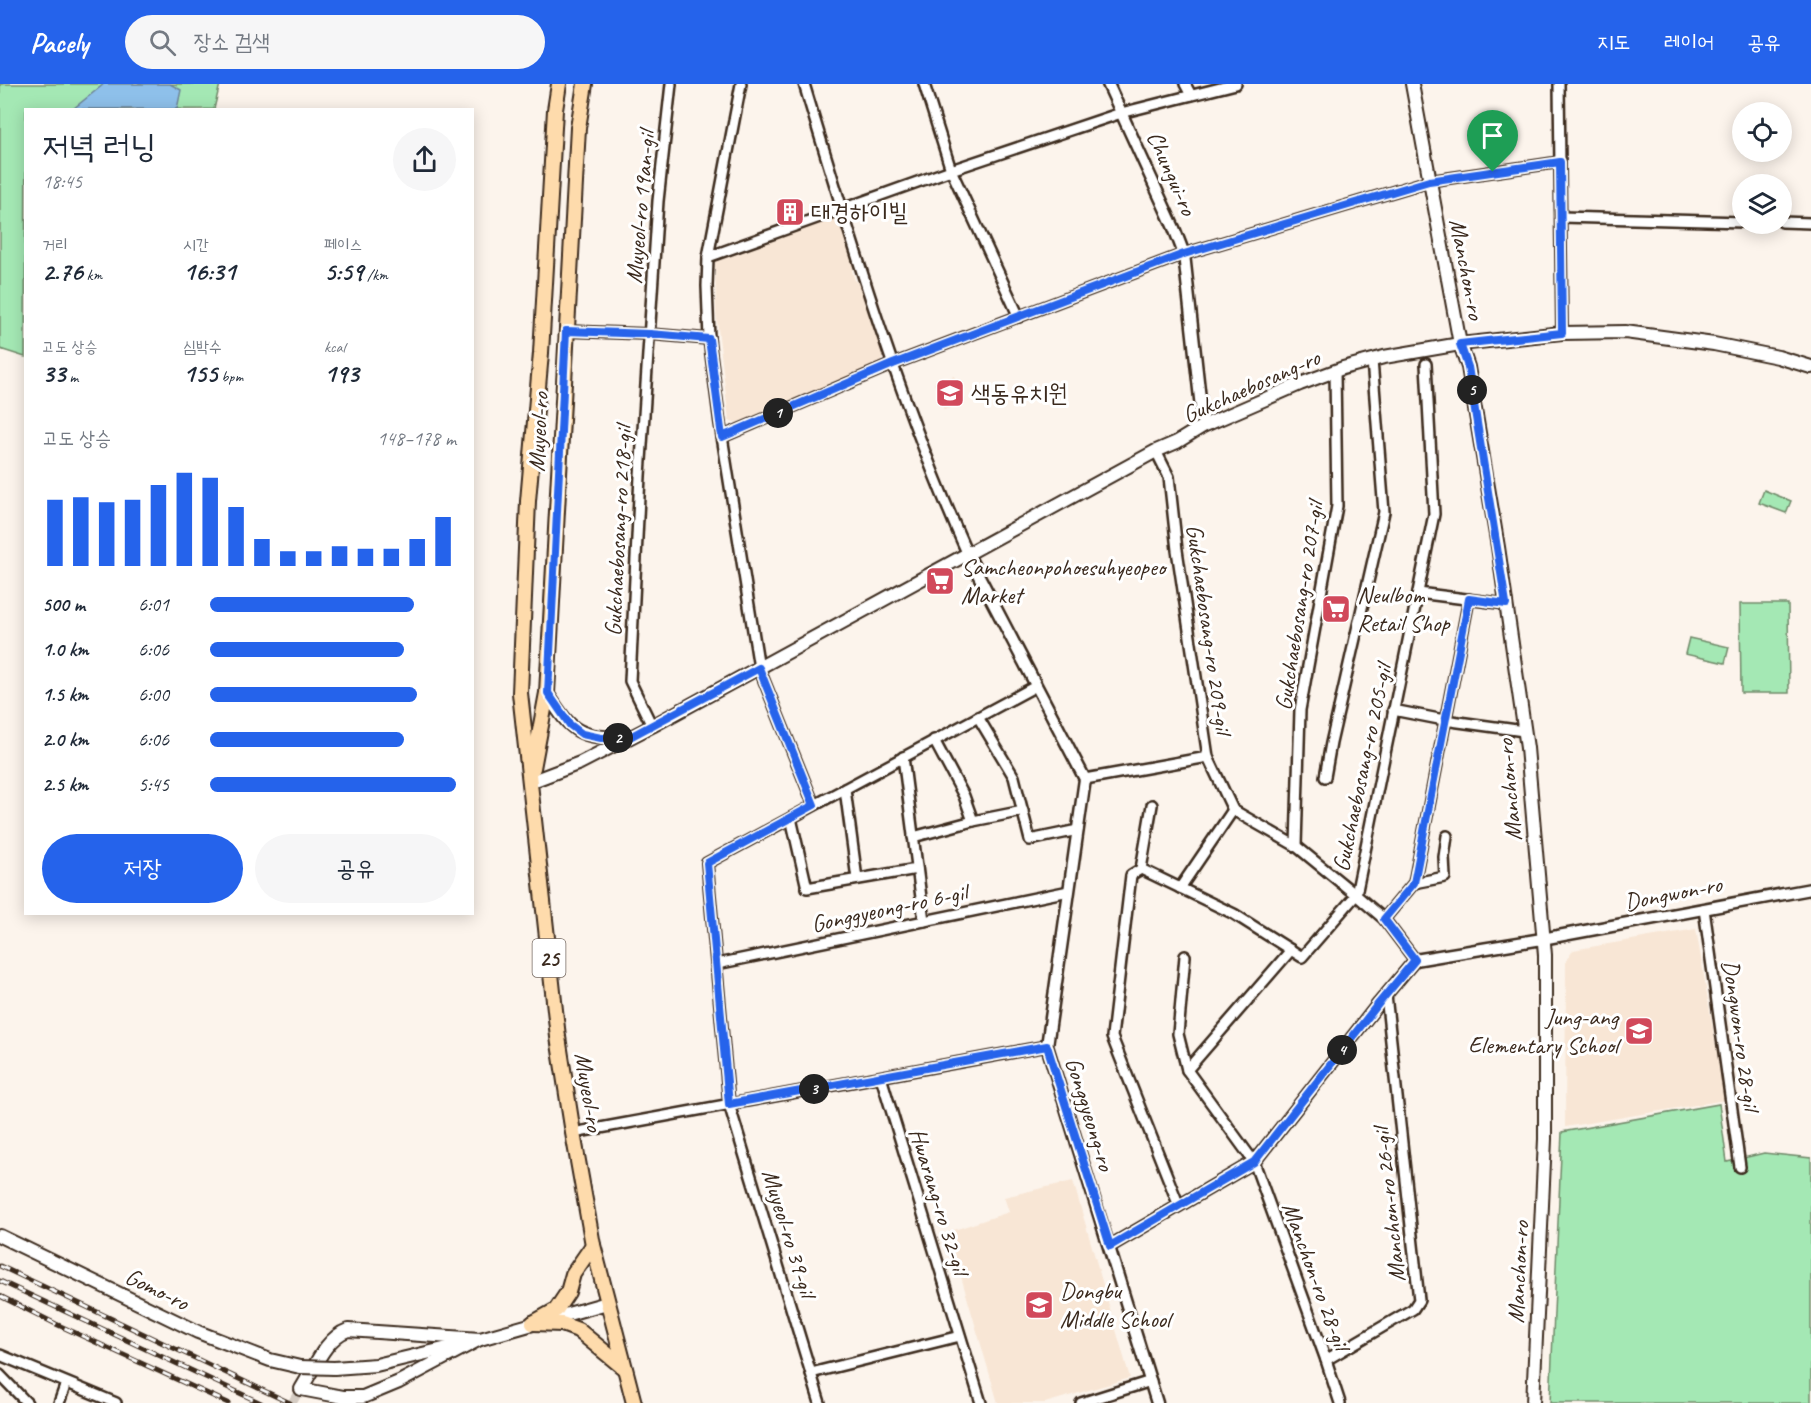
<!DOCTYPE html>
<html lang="ko">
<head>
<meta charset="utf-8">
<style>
  body { margin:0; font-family:Caveat,"Poor Story",sans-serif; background:#f6f6f7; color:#1f2937; height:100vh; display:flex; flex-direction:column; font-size:22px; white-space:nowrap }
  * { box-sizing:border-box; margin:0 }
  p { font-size:20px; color:#747a83 }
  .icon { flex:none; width:33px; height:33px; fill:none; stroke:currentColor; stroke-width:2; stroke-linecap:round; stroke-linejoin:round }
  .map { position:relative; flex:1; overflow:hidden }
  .details { position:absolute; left:24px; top:24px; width:450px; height:807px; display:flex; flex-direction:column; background:#fff; border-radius:0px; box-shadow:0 3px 15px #0003 }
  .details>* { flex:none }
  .buttons { position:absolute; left:1732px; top:18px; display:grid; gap:12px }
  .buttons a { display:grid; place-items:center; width:60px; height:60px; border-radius:50%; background:#fff; box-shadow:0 3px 15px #0003; font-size:30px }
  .pin { position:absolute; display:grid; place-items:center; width:51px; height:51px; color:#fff; margin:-62px -26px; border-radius:50% 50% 50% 0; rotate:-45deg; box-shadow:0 0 6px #0007 }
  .pin .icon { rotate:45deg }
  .km { position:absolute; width:30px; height:30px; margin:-15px; border-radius:50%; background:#222; color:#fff; font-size:16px; line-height:30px; text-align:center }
  .round { display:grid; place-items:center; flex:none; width:63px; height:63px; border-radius:32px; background:#f6f6f7 }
  .headline { display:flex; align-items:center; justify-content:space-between; height:102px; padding:0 18px }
  h1 { font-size:33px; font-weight:600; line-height:45px }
  .figures { display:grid; grid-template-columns:repeat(3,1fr); gap:9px; height:102px; padding:6px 18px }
  .figures div { display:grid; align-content:center }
  .figures b { font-size:26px; font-weight:600 }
  .figures small { font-size:16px; font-weight:400 }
  .figures p { font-size:16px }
  .chart { height:168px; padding:12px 18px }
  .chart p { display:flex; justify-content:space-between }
  .chart svg { width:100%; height:108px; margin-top:6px; stroke:#2563eb; stroke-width:6 }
  .cta { display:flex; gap:12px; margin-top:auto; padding:12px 18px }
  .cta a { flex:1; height:69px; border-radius:36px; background:#2563eb; color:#fff; font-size:24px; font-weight:600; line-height:69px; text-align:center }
  .cta a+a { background:#f6f6f7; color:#1f2937 }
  ul { padding:0 18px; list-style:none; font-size:20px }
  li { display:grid; grid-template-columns:96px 72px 1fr; align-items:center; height:45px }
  li i { height:15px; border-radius:8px; background:#2563eb }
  header { display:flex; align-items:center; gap:36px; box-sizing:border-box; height:84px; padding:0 30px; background:#2563eb; color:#fff }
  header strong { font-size:28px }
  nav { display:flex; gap:33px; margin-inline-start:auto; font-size:21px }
  .search { width:420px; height:54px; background:#f6f6f7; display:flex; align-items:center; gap:15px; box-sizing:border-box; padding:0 21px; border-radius:33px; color:#747a83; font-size:22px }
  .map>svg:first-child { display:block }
  .built { fill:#f8e6d5 }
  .green { fill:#a4e8b4; stroke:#708969; stroke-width:1.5 }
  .water { fill:#8ec0ea; stroke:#6d8498; stroke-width:1.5 }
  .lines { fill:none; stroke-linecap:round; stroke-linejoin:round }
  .minor-tunnel { stroke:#d5ccc3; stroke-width:9; stroke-dasharray:9 4.5; stroke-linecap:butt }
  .minor-casing { stroke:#3b2a1e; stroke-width:14 }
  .tertiary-casing { stroke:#3b2a1e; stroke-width:15 }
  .secondary-casing { stroke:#3b2a1e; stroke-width:16 }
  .primary-casing { stroke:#3b2a1e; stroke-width:18 }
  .minor { stroke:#fff; stroke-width:9 }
  .tertiary { stroke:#fff; stroke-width:10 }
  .secondary { stroke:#fff; stroke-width:12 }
  .primary { stroke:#fedbac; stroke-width:14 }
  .rail-casing { stroke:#3b2a1e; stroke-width:5 }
  .rail { stroke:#fff; stroke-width:3; stroke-dasharray:9; stroke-linecap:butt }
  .secondary-bridge-casing { stroke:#3b2a1e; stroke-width:16; stroke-linecap:butt }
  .secondary-bridge { stroke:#fff; stroke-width:12 }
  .route-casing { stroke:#fff; stroke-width:12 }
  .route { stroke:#2563eb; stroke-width:8 }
  .labels { text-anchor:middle; stroke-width:6; stroke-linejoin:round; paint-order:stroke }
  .shield { fill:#fff; stroke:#766a62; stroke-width:1.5 }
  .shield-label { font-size:22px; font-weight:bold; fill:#3b2a1e }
  .street-label { font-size:24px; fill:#3b2a1e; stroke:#fff }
  .poi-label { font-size:24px; fill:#3b2a1e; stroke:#fff; text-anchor:start }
</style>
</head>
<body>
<header>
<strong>Pacely</strong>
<div class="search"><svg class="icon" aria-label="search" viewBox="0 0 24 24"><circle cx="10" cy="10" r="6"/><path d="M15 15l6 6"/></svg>장소 검색</div>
<nav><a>지도</a><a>레이어</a><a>공유</a></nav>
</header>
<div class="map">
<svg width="1811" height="1319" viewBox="0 0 1811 1319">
  <rect width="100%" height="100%" fill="#fcf4ec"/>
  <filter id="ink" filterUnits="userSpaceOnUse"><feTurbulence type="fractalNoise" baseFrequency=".0167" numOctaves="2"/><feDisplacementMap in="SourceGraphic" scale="12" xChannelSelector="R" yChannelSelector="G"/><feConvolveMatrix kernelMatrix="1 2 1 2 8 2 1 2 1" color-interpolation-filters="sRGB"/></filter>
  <g filter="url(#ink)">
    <g class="built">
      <path d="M833,132l8,5 13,43 -2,7 3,10 6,3 22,72 -3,9 -143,58 -8,-3 -13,-108 -1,-51z"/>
      <path d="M954,292l11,26 -21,8 -10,-27z"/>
      <path d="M1696,845l29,171 -160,27 1,-165 7,-12z"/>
      <path d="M1073,1097l57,197 -85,25h-47l-50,-171 61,-20 -5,-15z"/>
    </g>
    <g class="green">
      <path d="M0,0h220l-6,25 -188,1 -1,247 -25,-8z"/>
      <path d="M1764,406l27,11 -5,12 -27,-10z"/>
      <path d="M1740,520h48l1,89h-48z"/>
      <path d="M1689,554l40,9 -4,16 -40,-9z"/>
      <path d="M1719,1020l8,58 37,-9 47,5v245h-261l12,-271z"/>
    </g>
    <path class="water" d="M104,0h66l11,6 -4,19h-104z"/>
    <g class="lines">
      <path class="minor-tunnel" d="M292,1319l6,-10"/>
      <g class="minor-casing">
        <g id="minor">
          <path d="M741,0l-33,173 -1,29 2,53 11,85 39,244 55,137"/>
          <path d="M804,0c48,159 96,320 164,471"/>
          <path d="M924,0l27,86 68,147"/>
          <path d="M1185,0l6,11"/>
          <path d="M1559,0l3,249"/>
          <path d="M1561,133l182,5"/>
          <path d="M1782,138l29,1"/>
          <path d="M708,173l243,-87 170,-57 115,-29"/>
          <path d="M566,247l83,3 60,5"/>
          <path d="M722,353l171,-73 291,-110 245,-73 131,-19"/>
          <path d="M1156,367l13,26 8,73 31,207 25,53 63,36 60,49 28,24 31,41"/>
          <path d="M1418,509l88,11"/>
          <path d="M1393,626l51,10 80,11"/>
          <path d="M978,633l36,60 16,63 48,-10"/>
          <path d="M652,642l-22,-45 10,-205 18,-275 13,-117"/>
          <path d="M934,656l30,56 9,25"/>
          <path d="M903,673l21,164"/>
          <path d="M1325,693l6,-34 53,-231 -12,-152"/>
          <path d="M1085,695l123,-22"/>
          <path d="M845,705l12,90"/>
          <path d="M1152,721l-11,64 -10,6 -19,162 67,169"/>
          <path d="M791,734l16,70 110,-19"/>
          <path d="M913,753l60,-16 50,-10"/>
          <path d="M1296,762l4,-136 37,-204 -2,-135"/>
          <path d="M1141,785l93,45 68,43 54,-62 78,-381 -8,-150"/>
          <path d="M1414,799l31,-6 -1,-20 3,-21"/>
          <path d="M1180,804l53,-78"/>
          <path d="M1704,825l36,258"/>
          <path d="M1384,835l30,-36 55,-284"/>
          <path d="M1185,872l-7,78 9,36 67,92 72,198 14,43"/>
          <path d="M717,880l352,-73"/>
          <path d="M1187,986l104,-120"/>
          <path d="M881,993l100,326"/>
          <path d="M573,1049l474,-87"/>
          <path d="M0,1271l116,48"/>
          <path d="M1326,1276l87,-51 6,-9 -33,-305"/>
          <path d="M811,1289l149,-37"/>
          <path d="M0,1291l27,28"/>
          <path d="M59,1319l5,-14"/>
          <path d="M820,1319l-91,-299 -22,-241 329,-177"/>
          <path d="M1081,1319l70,-22"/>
        </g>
      </g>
      <g class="tertiary-casing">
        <g id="tertiary">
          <path d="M1108,0l66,144 10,26 19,172"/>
          <path d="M968,471l117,224 -38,267 110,357"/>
          <path d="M1110,1162l144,-84 125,-159 36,-43 127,-21 269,-50"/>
        </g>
      </g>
      <g class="secondary-casing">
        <g id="secondary">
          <path d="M1412,0l48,260 8,23 30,180 29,201 18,207v184l-12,264"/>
          <path d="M547,609c26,41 31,44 79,45"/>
          <path d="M530,698l50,-19 72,-37 504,-275 21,-9 26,-16 97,-42 43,-16 41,-11 76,-13 102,-11 63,-1 89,12 64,13 33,10"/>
          <path d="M0,1152l198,96 72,28 30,7"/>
          <path d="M348,1246l132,9 -81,43 -36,15h-20l-42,-8c13,-20 24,-51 47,-59z"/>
          <path d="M473,1257l134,-38"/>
          <path d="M334,1284l42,-3 80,-19"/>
        </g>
      </g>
      <g class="primary-casing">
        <g id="primary">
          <path d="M559,0l-4,26 -14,243 -13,148 -8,192 38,344 15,96 20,112 41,158"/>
          <path d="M533,684l14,-75 31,-565 7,-44"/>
          <path d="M533,1239l29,1 16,6 46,38"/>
          <path d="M533,1239l23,-13 12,-18 5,-18 20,-29"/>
        </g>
      </g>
      <use href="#minor" class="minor"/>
      <use href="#tertiary" class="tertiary"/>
      <use href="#secondary" class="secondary"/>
      <use href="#primary" class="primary"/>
      <g class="rail-casing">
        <g id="rail">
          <path d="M0,1182l290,137"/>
          <path d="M0,1197l261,122"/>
          <path d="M0,1212l56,28 172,79"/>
        </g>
      </g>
      <use href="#rail" class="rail"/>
      <g class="secondary-bridge-casing">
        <path id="secondary-bridge" d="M300,1283l34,1"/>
      </g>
      <use href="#secondary-bridge" class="secondary-bridge"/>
    </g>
  </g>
  <g class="lines" filter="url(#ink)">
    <g class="route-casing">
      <path id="route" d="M1560,78l2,171 -102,11 8,23 38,237 -37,-5 -55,284 -30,36 31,41 -36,43 -125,159 -144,84 -63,-200 -318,58 -22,-241 107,-58 -55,-137 -131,70h-27l-19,-4 -12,-9 -22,-32 18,-362 84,3 59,5 13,98 171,-73 291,-110 245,-73z"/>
    </g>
    <use href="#route" class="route"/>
  </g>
  <defs>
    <g id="building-square" transform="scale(1.5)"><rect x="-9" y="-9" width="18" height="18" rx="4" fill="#d1495b" stroke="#fff"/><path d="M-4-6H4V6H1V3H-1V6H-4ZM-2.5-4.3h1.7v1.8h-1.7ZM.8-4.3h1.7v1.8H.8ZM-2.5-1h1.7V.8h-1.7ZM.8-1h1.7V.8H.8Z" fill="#fff"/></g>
    <g id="school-square" transform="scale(1.5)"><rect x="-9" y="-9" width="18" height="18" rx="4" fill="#d1495b" stroke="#fff"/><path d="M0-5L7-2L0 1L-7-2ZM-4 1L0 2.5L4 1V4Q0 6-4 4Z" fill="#fff"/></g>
    <g id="supermarket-square" transform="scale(1.5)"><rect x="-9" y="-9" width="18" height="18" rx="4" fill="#d1495b" stroke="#fff"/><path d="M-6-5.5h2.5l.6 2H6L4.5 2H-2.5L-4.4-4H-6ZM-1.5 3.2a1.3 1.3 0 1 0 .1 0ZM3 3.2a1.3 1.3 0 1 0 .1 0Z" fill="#fff"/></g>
  </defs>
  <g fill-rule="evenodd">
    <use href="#building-square" x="790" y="128"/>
    <use href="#school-square" x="950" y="309"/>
    <use href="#supermarket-square" x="940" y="497"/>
    <use href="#supermarket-square" x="1336" y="525"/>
    <use href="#school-square" x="1639" y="947"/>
    <use href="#school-square" x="1039" y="1221"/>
  </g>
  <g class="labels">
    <rect class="shield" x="532.5" y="855" width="33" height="38" rx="4.5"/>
    <g class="shield-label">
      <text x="549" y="882">25</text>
    </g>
    <g class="street-label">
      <text transform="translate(1172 89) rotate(66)" y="8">Chungui-ro</text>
      <text transform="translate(640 123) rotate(-85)" y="8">Muyeol-ro 19an-gil</text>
      <text transform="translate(1467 185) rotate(79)" y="8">Manchon-ro</text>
      <text transform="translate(1251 302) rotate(-24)" y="8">Gukchaebosang-ro</text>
      <text transform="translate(538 348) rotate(-87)" y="8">Muyeol-ro</text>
      <text transform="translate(618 447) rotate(-87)" y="8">Gukchaebosang-ro 218-gil</text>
      <text transform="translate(1299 522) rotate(-81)" y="8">Gukchaebosang-ro 207-gil</text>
      <text transform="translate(1209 545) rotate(82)" y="8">Gukchaebosang-ro 209-gil</text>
      <text transform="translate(1362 684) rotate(-78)" y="8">Gukchaebosang-ro 205-gil</text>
      <text transform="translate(1509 706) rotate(-95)" y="8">Manchon-ro</text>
      <text transform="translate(1673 809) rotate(-11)" y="8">Dongwon-ro</text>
      <text transform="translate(889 824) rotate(-12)" y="8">Gonggyeong-ro 6-gil</text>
      <text transform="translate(1741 951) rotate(82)" y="8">Dongwon-ro 28-gil</text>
      <text transform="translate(589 1008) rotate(81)" y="8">Muyeol-ro</text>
      <text transform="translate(1090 1030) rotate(73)" y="8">Gonggyeong-ro</text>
      <text transform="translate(939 1117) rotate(73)" y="8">Hwarang-ro 32-gil</text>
      <text transform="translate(1389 1121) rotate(-96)" y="8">Manchon-ro 26-gil</text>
      <text transform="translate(789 1149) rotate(73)" y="8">Muyeol-ro 39-gil</text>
      <text transform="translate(1518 1188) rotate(-87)" y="8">Manchon-ro</text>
      <text transform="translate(1316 1192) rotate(70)" y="8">Manchon-ro 28-gil</text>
      <text transform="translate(157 1205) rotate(26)" y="8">Gomo-ro</text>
    </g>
    <g class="poi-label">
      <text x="811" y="136">대경하이빌</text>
      <text x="971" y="317">색동유치원</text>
      <text x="961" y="491">Samcheonpohoesuhyeopeo<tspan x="961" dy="28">Market</tspan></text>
      <text x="1357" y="519">Neulbom<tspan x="1357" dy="28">Retail Shop</tspan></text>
      <text x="1618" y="941" text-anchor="end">Jung-ang<tspan x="1618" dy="28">Elementary School</tspan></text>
      <text x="1060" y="1215">Dongbu<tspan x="1060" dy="28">Middle School</tspan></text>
    </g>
  </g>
</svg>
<div class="buttons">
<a><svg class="icon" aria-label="locate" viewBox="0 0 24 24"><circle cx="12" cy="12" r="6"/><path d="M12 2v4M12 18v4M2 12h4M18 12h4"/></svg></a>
<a><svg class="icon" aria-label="layers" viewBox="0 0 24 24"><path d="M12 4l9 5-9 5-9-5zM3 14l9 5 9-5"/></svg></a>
</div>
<div class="pin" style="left:1493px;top:88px;background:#1e9e55"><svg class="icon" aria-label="arrive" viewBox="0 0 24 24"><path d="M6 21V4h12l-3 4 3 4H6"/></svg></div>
<b class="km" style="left:778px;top:329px">1</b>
<b class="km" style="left:618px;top:654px">2</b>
<b class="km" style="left:814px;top:1005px">3</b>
<b class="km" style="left:1342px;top:966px">4</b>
<b class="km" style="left:1472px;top:306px">5</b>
<section class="details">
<div class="headline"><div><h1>저녁 러닝</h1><p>18:45</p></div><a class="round"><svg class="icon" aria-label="share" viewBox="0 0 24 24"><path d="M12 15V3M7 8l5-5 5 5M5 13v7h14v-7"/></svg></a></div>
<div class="figures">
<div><p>거리</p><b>2.76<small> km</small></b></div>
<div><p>시간</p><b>16:31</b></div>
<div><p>페이스</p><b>5:59<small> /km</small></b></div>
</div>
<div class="figures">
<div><p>고도 상승</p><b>33<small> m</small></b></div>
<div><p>심박수</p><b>155<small> bpm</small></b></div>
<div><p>kcal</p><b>193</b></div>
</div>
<div class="chart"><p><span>고도 상승</span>148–178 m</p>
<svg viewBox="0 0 160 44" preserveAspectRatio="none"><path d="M5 44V17M15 44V16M25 44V18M35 44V17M45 44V11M55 44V6M65 44V8M75 44V20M85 44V33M95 44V38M105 44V38M115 44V36M125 44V37M135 44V37M145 44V33M155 44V24"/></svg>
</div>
<ul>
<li><b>500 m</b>6:01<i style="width:83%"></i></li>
<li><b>1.0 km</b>6:06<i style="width:79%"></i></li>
<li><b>1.5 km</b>6:00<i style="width:84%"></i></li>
<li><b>2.0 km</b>6:06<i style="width:79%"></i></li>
<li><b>2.5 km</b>5:45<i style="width:100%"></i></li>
</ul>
<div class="cta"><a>저장</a><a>공유</a></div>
</section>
</div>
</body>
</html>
